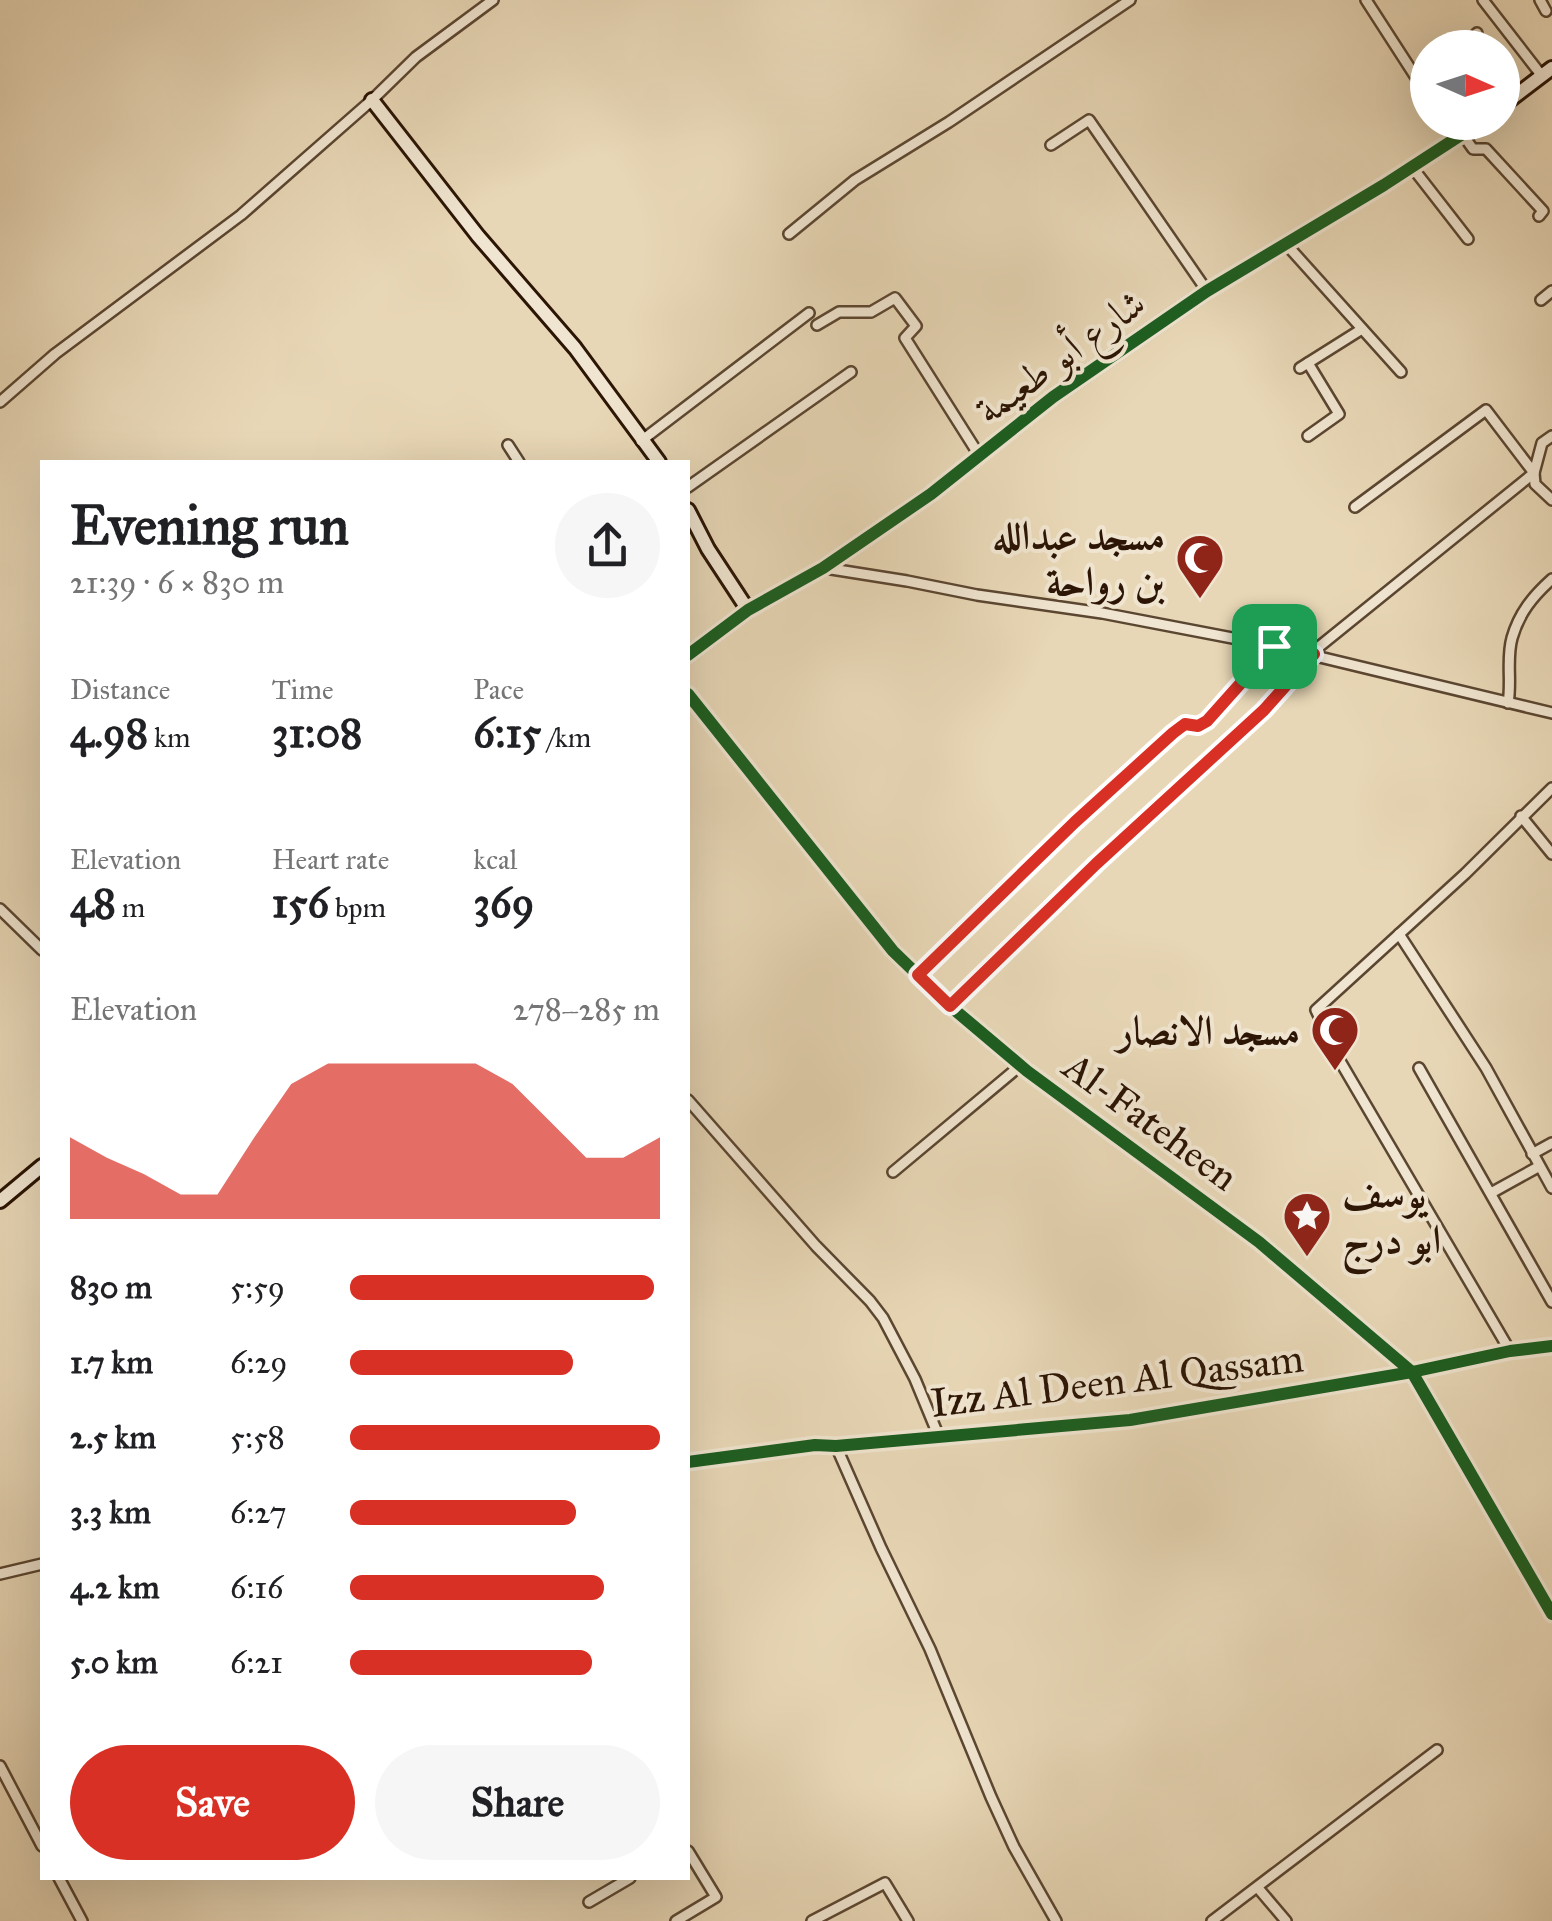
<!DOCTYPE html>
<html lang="en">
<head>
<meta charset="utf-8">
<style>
  body { margin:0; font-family:"IM FELL Great Primer",Amiri,serif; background:#f6f6f6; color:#202124; height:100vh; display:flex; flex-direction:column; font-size:38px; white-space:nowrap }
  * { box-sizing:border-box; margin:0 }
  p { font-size:32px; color:#757577 }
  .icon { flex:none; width:55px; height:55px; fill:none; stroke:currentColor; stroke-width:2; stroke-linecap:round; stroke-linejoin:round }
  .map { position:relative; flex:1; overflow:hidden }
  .details { position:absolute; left:40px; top:460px; width:650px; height:1420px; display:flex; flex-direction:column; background:#fff; border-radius:0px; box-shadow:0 10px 40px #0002 }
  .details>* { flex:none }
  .needle { width:65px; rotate:93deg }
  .buttons { position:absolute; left:1410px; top:30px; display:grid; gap:20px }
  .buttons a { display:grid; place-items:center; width:110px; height:110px; border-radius:50%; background:#fff; box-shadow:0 10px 40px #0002; font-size:50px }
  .pin { position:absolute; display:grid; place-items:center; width:85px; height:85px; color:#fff; margin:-42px; border-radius:20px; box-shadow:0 5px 15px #0006 }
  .round { display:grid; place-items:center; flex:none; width:105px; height:105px; border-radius:52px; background:#f6f6f6 }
  .overview { display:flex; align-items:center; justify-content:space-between; height:170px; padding:0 30px }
  h1 { font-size:55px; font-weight:800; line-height:75px }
  .metrics { display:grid; grid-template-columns:repeat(3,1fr); gap:15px; height:170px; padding:10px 30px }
  .metrics div { display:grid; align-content:center }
  .metrics b { font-size:42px; font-weight:800 }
  .metrics small { font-size:28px; font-weight:400 }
  .metrics p { font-size:28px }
  .chart { height:280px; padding:20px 30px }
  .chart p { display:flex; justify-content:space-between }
  .chart svg { width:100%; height:180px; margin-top:10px; fill:#d93025; opacity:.7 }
  .primary-button { display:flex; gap:20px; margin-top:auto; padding:20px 30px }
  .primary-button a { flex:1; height:115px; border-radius:60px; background:#d93025; color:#fff; font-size:40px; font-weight:800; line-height:115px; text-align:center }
  .primary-button a+a { background:#f6f6f6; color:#202124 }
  ul { padding:0 30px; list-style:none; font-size:32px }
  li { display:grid; grid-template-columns:160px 120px 1fr; align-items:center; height:75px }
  li i { height:25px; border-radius:12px; background:#d93025 }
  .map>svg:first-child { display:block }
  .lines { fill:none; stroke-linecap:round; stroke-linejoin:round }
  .street-casing { stroke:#5b4631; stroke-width:14 }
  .secondary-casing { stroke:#2c1505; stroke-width:18 }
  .street { stroke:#f0e5d0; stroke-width:9 }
  .secondary { stroke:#f0e5d0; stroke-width:12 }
  .cycleway-casing { stroke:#f0e5d0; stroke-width:19 }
  .cycleway { stroke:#1b5e20; stroke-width:12 }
  .route-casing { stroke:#fff; stroke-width:20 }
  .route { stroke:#d93025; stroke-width:12 }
  .labels { text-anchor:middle; stroke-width:8; stroke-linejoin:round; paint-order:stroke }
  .street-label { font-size:40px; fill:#2c1505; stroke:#f0e5d0 }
  .poi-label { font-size:40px; font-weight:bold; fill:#2c1505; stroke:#f0e5d0; text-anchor:end }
</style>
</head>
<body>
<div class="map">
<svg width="1552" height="1921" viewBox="0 0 1552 1921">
  <rect width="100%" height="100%" fill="#e8d7b6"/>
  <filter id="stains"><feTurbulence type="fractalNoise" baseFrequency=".002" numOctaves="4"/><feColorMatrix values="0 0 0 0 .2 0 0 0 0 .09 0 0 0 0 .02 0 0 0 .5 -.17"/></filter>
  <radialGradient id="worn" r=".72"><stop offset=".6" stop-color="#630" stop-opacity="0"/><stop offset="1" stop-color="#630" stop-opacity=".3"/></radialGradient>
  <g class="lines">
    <g class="street-casing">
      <g id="street">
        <path d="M1366,0l62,96"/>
        <path d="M1483,0l59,76"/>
        <path d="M1540,0l6,11"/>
        <path d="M1463,48l14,-15"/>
        <path d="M1444,122l11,17"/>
        <path d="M1463,135l10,14h13l57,62 -4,5"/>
        <path d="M1051,145l38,-25 118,171"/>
        <path d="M1412,167l56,72"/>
        <path d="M789,234l66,-54 94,-58 181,-122"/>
        <path d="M1286,244l115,128"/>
        <path d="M1541,300l11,-9"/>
        <path d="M817,325l22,-13h32l24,-14 21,28 -11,12 74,117"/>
        <path d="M1300,368l62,-39"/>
        <path d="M0,402l55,-48 186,-139 131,-115 44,-43 77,-57"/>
        <path d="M1308,436l31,-22 -31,-51"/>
        <path d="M641,441l168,-128"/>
        <path d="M508,445l11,17"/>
        <path d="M688,487l163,-115"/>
        <path d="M1355,507l131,-97 48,63 1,11 17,16"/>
        <path d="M825,568l82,13 70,14 125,18 172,33 278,67"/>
        <path d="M1508,703c4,-21 -2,-44 4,-65 7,-25 21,-42 40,-59"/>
        <path d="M1521,816l31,38"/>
        <path d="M0,909l42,41"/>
        <path d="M1399,934l87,134 66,120"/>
        <path d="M918,975l157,-152 98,-90 12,-9 13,2 9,-5 67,-75"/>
        <path d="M950,1006l147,-142 167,-154 56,-64 214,-173 8,-30 10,-7"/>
        <path d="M1419,1068l133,234"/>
        <path d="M688,1100l128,146 54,55 13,17 32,61 24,58"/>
        <path d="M1532,1154l20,-11"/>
        <path d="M893,1172l128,-107"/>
        <path d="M1491,1193l47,-26"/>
        <path d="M1510,1351l-170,-290 -24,-51 149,-136 87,-86"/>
        <path d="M836,1446l45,102 49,101 61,148 23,50 42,74"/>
        <path d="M688,1462l127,-17 21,1 294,-26 282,-48 98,-21 42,-5"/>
        <path d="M0,1574l42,-10"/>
        <path d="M0,1766l42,80"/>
        <path d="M59,1878l23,43"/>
        <path d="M1258,1888l28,33"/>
        <path d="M589,1902l41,-24"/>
        <path d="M676,1921l40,-24 -28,-46"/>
        <path d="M812,1921l73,-38 23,38"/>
        <path d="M1212,1921l225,-171"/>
      </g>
    </g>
    <g class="secondary-casing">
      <g id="secondary">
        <path d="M372,100l106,136 97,112 84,114"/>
        <path d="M1502,106l50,-38"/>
        <path d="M688,510l20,39 40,61"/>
        <path d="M688,655l60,-45 75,-42 108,-74 122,-97 154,-106 177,-106 97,-63"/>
        <path d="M688,694l205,257 57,55 77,65 232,171 153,130 140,242"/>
        <path d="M0,1201l42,-35"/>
      </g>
    </g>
    <use href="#street" class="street"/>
    <use href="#secondary" class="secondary"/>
    <g class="cycleway-casing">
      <g id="cycleway">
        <path d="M688,655l60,-45 75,-42 108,-74 122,-97 154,-106 177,-106 97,-63"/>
        <path d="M688,694l205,257 57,55 77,65 232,171 153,130 140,242"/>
        <path d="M688,1462l127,-17 21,1 294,-26 282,-48 98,-21 42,-5"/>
      </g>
    </g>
    <use href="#cycleway" class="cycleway"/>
  </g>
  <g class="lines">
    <g class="route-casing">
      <path id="route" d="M1274,646l40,8 -50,56 -168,154 -146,142 -32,-31 157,-153 98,-89 12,-9 13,2 9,-5z"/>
    </g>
    <use href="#route" class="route"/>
  </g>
  <defs>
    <g id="mosque-pin" transform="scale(2.5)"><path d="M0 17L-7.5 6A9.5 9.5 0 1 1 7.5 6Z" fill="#8f2418" stroke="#f0e5d0"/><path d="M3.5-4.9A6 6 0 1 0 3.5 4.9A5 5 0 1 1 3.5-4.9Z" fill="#fff"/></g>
    <g id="sight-pin" transform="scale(2.5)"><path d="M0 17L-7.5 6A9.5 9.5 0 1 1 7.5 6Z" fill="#8f2418" stroke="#f0e5d0"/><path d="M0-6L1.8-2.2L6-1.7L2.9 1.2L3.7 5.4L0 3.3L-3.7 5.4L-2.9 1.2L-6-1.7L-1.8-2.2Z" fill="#fff"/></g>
  </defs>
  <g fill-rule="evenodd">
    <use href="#mosque-pin" x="1200" y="558"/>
    <use href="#mosque-pin" x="1335" y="1030"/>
    <use href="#sight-pin" x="1307" y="1216"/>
  </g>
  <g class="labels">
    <g class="street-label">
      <text transform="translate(1060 356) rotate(-36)" y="14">شارع أبو طعيمة</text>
      <text transform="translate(1151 1121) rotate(36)" y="14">Al-Fateheen</text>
      <text transform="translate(1117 1380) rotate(-7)" y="14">Izz Al Deen Al Qassam</text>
    </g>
    <g class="poi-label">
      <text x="1165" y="549">مسجد عبدالله<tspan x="1165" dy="46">بن رواحة</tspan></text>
      <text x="1300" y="1044">مسجد الانصار</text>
      <text x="1342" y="1207" text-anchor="start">يوسف<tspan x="1342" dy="46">ابو درج</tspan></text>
    </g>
  </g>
  <rect width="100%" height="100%" filter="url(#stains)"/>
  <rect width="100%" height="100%" fill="url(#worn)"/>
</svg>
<div class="buttons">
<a><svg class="needle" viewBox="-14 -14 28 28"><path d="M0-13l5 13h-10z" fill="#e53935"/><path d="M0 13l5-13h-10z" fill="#757577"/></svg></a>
</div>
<div class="pin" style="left:1274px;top:646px;background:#1e9e55"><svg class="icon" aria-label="arrive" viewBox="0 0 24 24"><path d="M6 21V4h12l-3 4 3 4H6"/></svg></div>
<section class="details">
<div class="overview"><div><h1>Evening run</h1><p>21:39 · 6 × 830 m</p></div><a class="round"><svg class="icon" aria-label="share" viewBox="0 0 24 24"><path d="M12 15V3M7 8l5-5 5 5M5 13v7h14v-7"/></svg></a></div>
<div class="metrics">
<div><p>Distance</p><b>4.98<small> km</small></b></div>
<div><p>Time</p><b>31:08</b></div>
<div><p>Pace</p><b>6:15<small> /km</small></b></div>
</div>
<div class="metrics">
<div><p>Elevation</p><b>48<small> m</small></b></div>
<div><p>Heart rate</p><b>156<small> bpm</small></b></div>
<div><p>kcal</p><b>369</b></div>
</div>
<div class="chart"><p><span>Elevation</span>278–285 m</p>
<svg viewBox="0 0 160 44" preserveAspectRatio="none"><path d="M0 44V24L10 29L20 33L30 38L40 38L50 24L60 11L70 6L80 6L90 6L100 6L110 6L120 11L130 20L140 29L150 29L160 24V44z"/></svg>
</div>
<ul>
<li><b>830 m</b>5:59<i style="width:98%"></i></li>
<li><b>1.7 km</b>6:29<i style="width:72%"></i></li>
<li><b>2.5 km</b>5:58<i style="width:100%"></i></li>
<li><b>3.3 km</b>6:27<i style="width:73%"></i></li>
<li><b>4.2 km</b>6:16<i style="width:82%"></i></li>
<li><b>5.0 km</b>6:21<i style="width:78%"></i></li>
</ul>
<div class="primary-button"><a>Save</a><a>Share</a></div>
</section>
</div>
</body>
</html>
